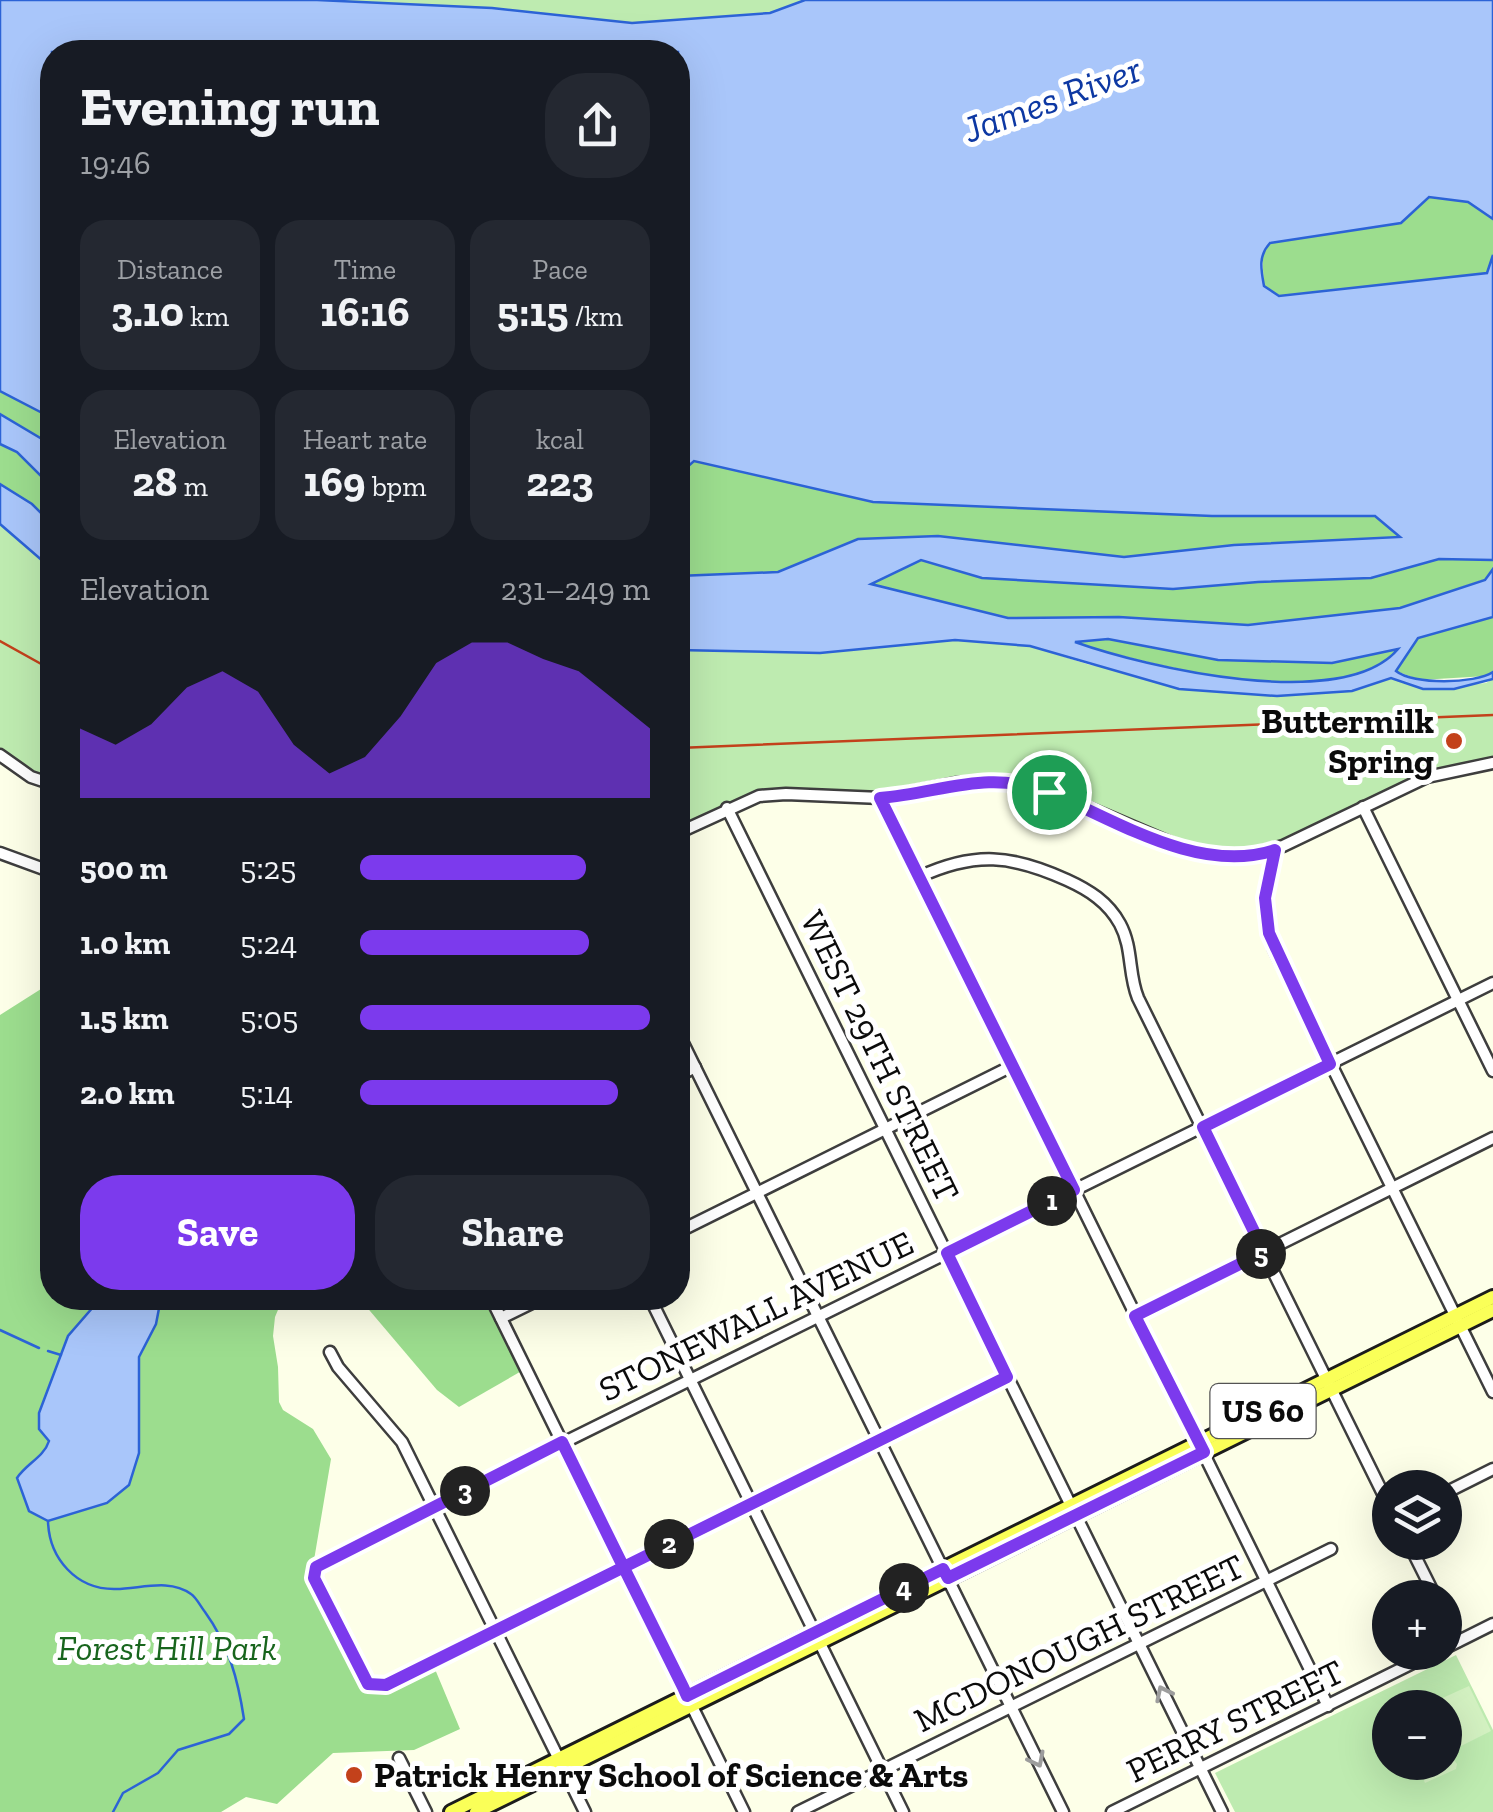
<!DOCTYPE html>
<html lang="en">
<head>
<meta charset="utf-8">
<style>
  body { margin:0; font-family:"Zilla Slab",serif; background:#242831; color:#f1f3f6; height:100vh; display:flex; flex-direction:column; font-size:38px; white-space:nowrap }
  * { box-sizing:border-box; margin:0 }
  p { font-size:32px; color:#9ea1a6 }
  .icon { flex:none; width:55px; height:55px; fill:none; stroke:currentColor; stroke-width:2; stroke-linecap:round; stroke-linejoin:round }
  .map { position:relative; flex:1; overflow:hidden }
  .details { position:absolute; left:40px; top:40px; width:650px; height:1270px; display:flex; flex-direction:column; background:#171b24; border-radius:40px; box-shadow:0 10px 40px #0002 }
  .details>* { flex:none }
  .tools { position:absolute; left:1372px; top:1470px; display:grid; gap:20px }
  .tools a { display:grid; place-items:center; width:90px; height:90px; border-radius:50%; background:#171b24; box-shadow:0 10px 40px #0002; font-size:50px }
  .pin { position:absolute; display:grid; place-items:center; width:85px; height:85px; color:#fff; margin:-42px; border:5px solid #fff; border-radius:50%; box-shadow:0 2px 10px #0007 }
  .km { position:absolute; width:50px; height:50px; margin:-25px; border-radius:50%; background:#222; color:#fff; font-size:28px; line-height:50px; text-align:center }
  .round { display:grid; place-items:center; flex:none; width:105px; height:105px; border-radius:40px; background:#242831 }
  .summary { display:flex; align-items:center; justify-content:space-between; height:170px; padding:0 40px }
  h1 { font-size:55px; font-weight:800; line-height:75px }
  .stats { display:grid; grid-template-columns:repeat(3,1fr); gap:15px; height:170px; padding:10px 40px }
  .stats div { display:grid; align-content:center; border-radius:25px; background:#242831; text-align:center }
  .stats b { font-size:42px; font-weight:800 }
  .stats small { font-size:28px; font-weight:400 }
  .stats p { font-size:28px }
  .chart { height:280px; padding:20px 40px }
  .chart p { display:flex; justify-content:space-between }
  .chart svg { width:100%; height:180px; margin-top:10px; fill:#7c3aed; opacity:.7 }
  .button { display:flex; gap:20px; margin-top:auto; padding:20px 40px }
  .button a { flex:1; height:115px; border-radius:40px; background:#7c3aed; color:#fff; font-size:40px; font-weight:800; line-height:115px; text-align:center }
  .button a+a { background:#242831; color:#f1f3f6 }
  ul { padding:0 40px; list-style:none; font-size:32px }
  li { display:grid; grid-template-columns:160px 120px 1fr; align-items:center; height:75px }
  li i { height:25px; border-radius:12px; background:#7c3aed }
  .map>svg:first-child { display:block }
  .green { fill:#beebb0; fill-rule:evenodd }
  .forest { fill:#9cdd8e }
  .pitch { fill:#d4f2c2 }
  .water { fill:#a9c6fa; stroke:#2c63d6; stroke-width:2.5; fill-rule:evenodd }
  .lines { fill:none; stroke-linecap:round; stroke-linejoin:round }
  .stream { stroke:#2c63d6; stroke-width:2.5 }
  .minor-casing { stroke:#3e3e3e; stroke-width:15 }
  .major-casing { stroke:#1c1c1c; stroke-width:18 }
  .minor { stroke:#fff; stroke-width:10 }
  .major { stroke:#faff58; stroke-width:12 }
  .rail { stroke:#c3411b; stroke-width:2.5 }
  .oneway { stroke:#9d9d9d }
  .route-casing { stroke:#fff; stroke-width:20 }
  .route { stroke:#7c3aed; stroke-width:12 }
  .poi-dot { fill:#c3411b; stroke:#fff; stroke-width:4 }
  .labels { text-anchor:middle; stroke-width:10; stroke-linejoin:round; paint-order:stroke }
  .shield { fill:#fff; stroke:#545454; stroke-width:2.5 }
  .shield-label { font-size:32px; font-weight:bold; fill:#0b0b0b }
  .poi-label { font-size:35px; font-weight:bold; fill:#0b0b0b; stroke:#fff; text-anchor:end }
  .street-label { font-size:35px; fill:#0b0b0b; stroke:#fff }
  .park-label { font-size:35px; font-style:italic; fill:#18651d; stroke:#fff }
  .water-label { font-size:38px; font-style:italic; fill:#0d38a3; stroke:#fff }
</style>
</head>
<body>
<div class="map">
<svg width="1493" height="1812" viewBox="0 0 1493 1812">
  <rect width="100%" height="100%" fill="#fdffe8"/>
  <g class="green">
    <path d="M317,0h488l-35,13 -138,10 -140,-15z"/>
    <path d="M0,524l52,45v215l-52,-29z"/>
    <path d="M955,640l75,6 60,19 262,26 39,-13 32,11 63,-6 7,-4v84l-58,12 -152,71 -67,10 -167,-65 -49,-10 -97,14h-135l-90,38v-183l142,3z"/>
    <path d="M1456,1655l37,75v82h-258l-20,-39zM1390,1708h55v54h-55z"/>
  </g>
  <g class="forest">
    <path d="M1429,197l39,5 25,17v36l-5,18 -210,23 -14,-10 -2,-33 8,-10 131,-20z"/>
    <path d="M0,391l52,27v27l-52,-31z"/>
    <path d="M0,444l17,8 35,35v37l-20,-20 -32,-20z"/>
    <path d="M694,461l179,41 339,14h164l25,22 -167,7 -110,12 -186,-21 -80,3 -80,33 -100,4v-101z"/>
    <path d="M1439,559l54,1v9l-8,10 -85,29 -152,17 -129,-8 -111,1 -139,-34 52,-24 61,18 191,11 85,-7 113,-4z"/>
    <path d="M1493,617v55l-6,4 -67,4 -24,-9 22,-33z"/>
    <path d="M1108,639l110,21 114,3 67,-15c-61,70 -250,15 -328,-6z"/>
    <path d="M52,982v316h231l-8,19 -2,19 5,31 1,35 4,8 30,19 18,30 -19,113 59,114 61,-24 28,67 -46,21 -81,3 -56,51 -31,-7 -25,15h-221v-797z"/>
    <path d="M359,1298h131l35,71 -66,38 -22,-17z"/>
  </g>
  <g class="pitch">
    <path d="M1469,1686l22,45 -30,15 -16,-32v-6l-7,-8z"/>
    <path d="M1445,1745l9,8 -4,2 7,9 -1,5 -31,14 -5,-12 -4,1 -3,-7 32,-3z"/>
  </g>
  <g class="water">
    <path d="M0,0h317l175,8 140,15 138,-10 35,-13h688v219l-25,-17 -39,-5 -28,26 -131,20c-12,13 -9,26 -6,43l15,10 208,-23 6,-18v305l-54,-1 -68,19 -113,4 -85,7 -191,-11 -61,-18 -50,24 137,34 111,-1 129,8 152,-17 85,-28 8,-11v48l-75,21 -22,33c17,14 79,13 97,1v7l-39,10h-31l-32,-11 -39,13 -75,5 -98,-7 -149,-43 -75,-6 -135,13 -142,-3v-74l100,-4 80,-33 80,-3 186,21 110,-12 166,-8 -25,-21h-163l-339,-14 -179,-41 -16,14v-423h-626v366l-52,-27zM1108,639l110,21 114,3 66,-14c-55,65 -253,18 -323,-7z"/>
    <path d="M0,414l52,31v42l-35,-35 -17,-8z"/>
    <path d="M0,484l32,20 20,20v45l-52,-45z"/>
    <path d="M101,1298h60l-5,26 -17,33v96l-10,32 -22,18 -59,18 -19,-10 -12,-33c9,-14 27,-21 32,-37l-10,-12v-16l29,-77z"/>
  </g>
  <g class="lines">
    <g class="stream">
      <path d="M0,1330l39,18"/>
      <path d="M48,1351l13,4"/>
      <path d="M48,1521c1,37 28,69 68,68 24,0 53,-11 75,5 5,3 10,13 14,18 24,33 33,68 39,107l-15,15 -51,16 -20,23 -35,20 -10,19"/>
    </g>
    <g class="minor-casing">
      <g id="minor">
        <path d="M0,755l31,22 21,7"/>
        <path d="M881,798l447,908"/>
        <path d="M1363,807l130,264"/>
        <path d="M727,808l495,1004"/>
        <path d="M678,833l81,-37 27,-2 95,4 75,-15 44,-2 49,10 143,61 53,4 38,-10 144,-69 66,-14"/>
        <path d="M1275,849l-10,59 9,41 219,443"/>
        <path d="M0,853l52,19"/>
        <path d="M919,877c56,-26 93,-22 148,3 22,10 41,22 53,44 13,24 8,50 18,74l252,510"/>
        <path d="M678,1033l385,779"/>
        <path d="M678,1076l17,-9"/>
        <path d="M678,1232l334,-166"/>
        <path d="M491,1298l253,514"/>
        <path d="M650,1298l253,514"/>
        <path d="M1135,1316l358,-178"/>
        <path d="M501,1318l41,-20"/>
        <path d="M330,1352l8,15 64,75 183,370"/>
        <path d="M1007,1377l-622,308 -14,1 -6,-4 -50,-104 -1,-8 6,-7 1173,-580"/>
        <path d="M1445,1493l48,-24"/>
        <path d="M1408,1542l28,56"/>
        <path d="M1445,1616l13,25"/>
        <path d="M1445,1648l48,-24"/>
        <path d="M399,1758l27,54"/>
        <path d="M798,1812l533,-263"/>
        <path d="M1112,1812l323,-160"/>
      </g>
    </g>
    <g class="major-casing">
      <g id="major">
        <path d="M451,1812l1042,-515"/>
        <path d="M476,1812l1017,-502"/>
      </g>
    </g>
    <use href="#minor" class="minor"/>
    <use href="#major" class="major"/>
    <g class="rail">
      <path d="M0,641l52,29"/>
      <path d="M678,748l815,-33"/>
    </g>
  </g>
  <defs><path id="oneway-chevron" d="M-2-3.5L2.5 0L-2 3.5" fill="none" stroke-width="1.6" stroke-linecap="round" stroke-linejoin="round" transform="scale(2.5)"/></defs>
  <g class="oneway">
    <use href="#oneway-chevron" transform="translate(1163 1693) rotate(-116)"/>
    <use href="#oneway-chevron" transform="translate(1037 1760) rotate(63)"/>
  </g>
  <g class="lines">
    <g class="route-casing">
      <path id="route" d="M1049,792c-63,-23 -107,1 -169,6l194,392 -127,63 60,124c-208,101 -414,206 -621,308l-18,-1 -54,-106 2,-11 246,-125 58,118 4,8 59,119 4,9 256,-127 5,9 256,-126 -69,-136 129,-64 -61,-125 127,-63 -61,-131 -4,-35 10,-48c-75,25 -158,-29 -226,-58"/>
    </g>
    <use href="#route" class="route"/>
  </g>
  <g class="poi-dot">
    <circle cx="1454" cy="741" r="10"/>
    <circle cx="354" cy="1775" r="10"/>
  </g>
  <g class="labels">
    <rect class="shield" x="1210.5" y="1384" width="105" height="54" rx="8"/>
    <g class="shield-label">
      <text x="1263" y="1422">US 60</text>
    </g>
    <g class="poi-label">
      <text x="1434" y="733">Buttermilk<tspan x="1434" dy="40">Spring</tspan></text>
      <text x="374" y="1787" text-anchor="start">Patrick Henry School of Science &amp; Arts</text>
    </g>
    <g class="street-label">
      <text transform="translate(880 1056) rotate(64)" y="12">WEST 29TH STREET</text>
      <text transform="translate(756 1316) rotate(-26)" y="12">STONEWALL AVENUE</text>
      <text transform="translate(1079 1643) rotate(-26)" y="12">MCDONOUGH STREET</text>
      <text transform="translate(1235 1721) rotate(-26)" y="12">PERRY STREET</text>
    </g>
    <g class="park-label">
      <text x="167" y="1660">Forest Hill Park</text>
    </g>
    <g class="water-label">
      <text transform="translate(1052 99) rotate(-20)" y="13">James River</text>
    </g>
  </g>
</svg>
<div class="tools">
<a><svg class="icon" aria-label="layers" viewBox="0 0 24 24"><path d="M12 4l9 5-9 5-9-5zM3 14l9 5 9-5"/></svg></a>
<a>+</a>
<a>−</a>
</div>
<div class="pin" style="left:1049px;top:792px;background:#1e9e55"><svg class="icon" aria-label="arrive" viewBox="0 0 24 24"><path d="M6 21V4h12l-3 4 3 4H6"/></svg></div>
<b class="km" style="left:1052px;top:1201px">1</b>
<b class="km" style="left:669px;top:1544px">2</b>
<b class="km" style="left:465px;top:1491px">3</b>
<b class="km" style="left:904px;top:1588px">4</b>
<b class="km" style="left:1261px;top:1254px">5</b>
<section class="details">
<div class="summary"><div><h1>Evening run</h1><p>19:46</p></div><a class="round"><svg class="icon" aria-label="share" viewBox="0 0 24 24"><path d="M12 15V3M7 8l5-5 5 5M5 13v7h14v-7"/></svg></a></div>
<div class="stats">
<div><p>Distance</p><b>3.10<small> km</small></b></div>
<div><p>Time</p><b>16:16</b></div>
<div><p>Pace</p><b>5:15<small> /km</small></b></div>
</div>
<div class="stats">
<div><p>Elevation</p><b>28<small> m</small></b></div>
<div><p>Heart rate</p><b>169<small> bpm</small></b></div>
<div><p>kcal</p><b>223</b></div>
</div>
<div class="chart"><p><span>Elevation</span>231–249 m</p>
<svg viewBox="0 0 160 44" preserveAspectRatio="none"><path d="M0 44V27L10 31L20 26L30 17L40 13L50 18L60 31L70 38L80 34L90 24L100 11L110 6L120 6L130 10L140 13L150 20L160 27V44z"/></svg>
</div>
<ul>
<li><b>500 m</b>5:25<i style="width:78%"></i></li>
<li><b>1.0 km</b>5:24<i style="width:79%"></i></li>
<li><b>1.5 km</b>5:05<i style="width:100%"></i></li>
<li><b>2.0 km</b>5:14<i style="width:89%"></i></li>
</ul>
<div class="button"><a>Save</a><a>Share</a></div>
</section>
</div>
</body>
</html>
